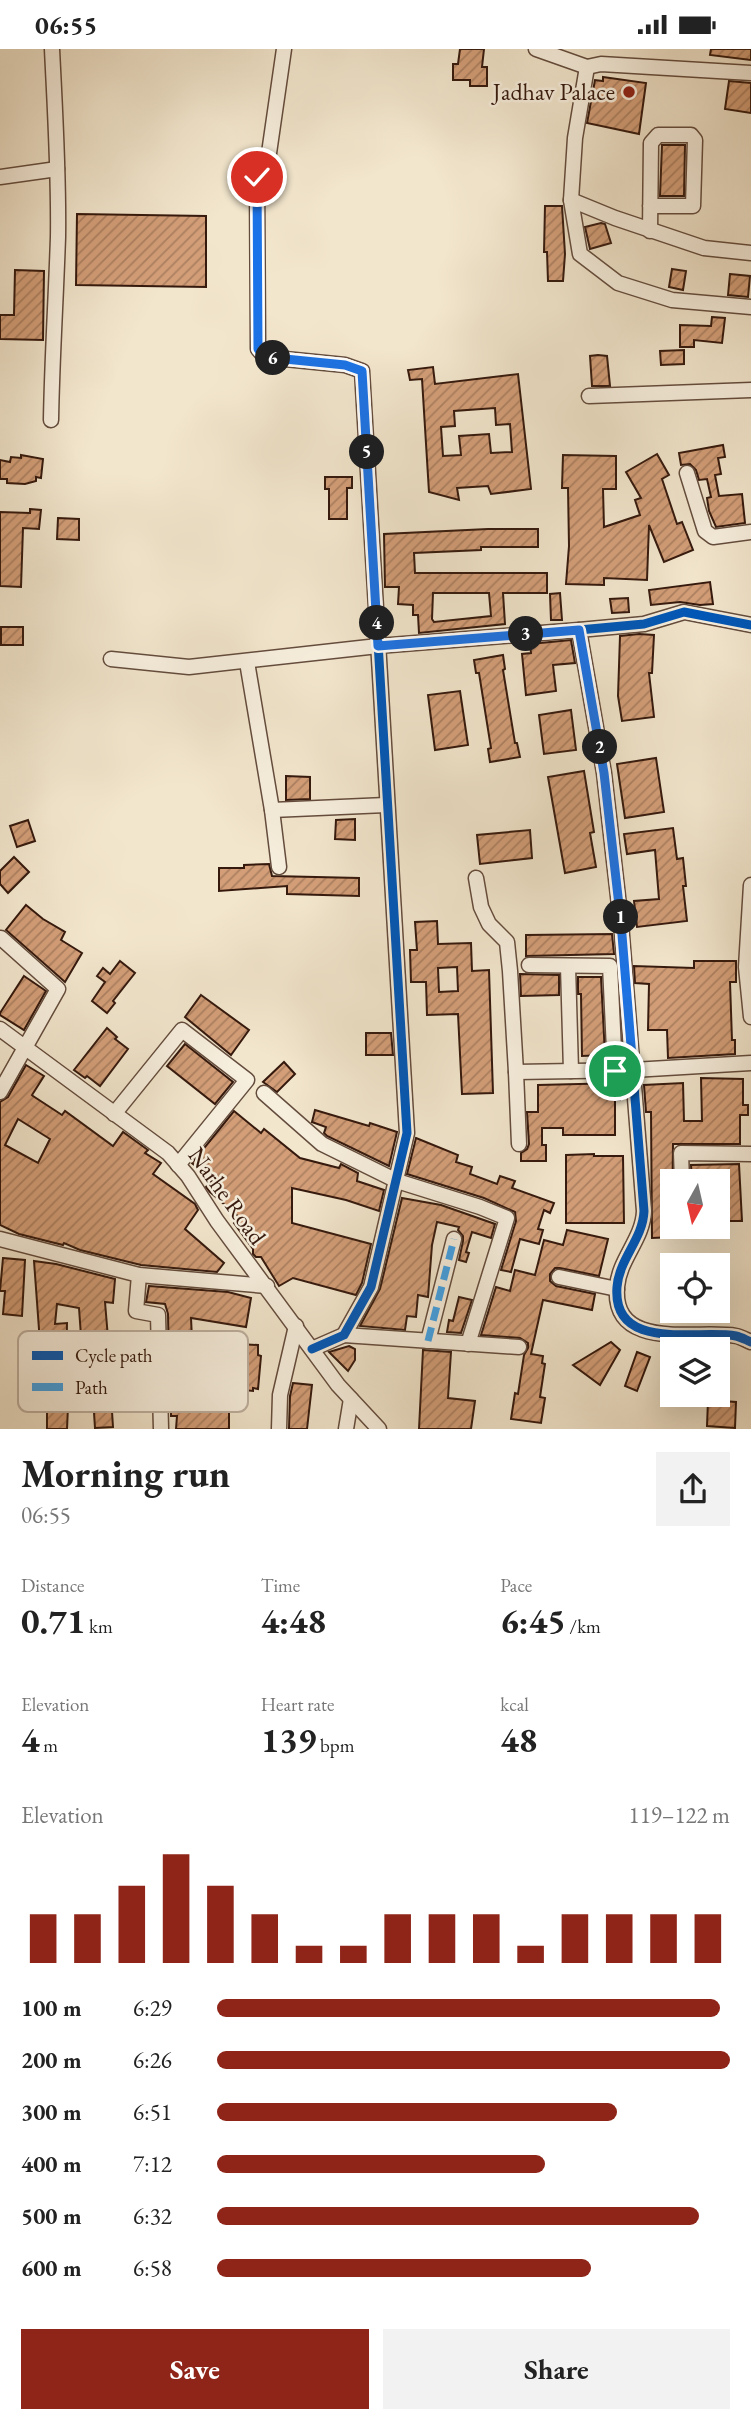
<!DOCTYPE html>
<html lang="en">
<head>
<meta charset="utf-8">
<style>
  body { margin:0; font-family:"EB Garamond",serif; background:#f2f2f2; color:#222; height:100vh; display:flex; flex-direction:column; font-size:26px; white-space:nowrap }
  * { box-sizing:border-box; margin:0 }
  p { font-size:23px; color:#767676 }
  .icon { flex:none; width:38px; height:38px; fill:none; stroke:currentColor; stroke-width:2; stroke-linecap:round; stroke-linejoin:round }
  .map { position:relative; height:1380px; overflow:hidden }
  .details { display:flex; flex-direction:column; background:#fff; flex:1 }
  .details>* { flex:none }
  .needle { width:46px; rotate:188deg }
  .buttons { position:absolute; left:660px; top:1120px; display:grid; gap:14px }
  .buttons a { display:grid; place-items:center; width:70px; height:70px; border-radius:0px; background:#fff; box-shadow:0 7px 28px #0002; font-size:35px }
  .pin { position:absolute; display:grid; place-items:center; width:60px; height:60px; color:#fff; margin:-30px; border:4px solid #fff; border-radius:50%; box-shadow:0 2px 7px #0007 }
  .km { position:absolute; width:35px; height:35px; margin:-18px; border-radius:50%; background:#222; color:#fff; font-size:19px; line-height:35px; text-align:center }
  .round { display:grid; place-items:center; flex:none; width:74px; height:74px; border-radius:0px; background:#f2f2f2 }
  .headline { display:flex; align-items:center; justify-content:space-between; height:119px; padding:0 21px }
  h1 { font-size:38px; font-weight:700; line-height:52px }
  .metrics { display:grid; grid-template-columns:repeat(3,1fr); gap:10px; height:119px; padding:7px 21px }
  .metrics div { display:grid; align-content:center }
  .metrics b { font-size:35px; font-weight:700 }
  .metrics small { font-size:19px; font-weight:400 }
  .metrics p { font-size:19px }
  .chart { height:196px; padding:14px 21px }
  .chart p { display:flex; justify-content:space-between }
  .chart svg { width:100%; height:126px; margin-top:7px; stroke:#8f2418; stroke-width:6 }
  .action { display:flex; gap:14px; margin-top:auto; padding:14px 21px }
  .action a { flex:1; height:80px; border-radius:0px; background:#8f2418; color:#fff; font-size:28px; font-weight:700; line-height:80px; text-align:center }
  .action a+a { background:#f2f2f2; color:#222 }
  ul { padding:0 21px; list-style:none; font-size:23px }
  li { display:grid; grid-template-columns:112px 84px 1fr; align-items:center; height:52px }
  li i { height:18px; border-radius:9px; background:#8f2418 }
  .status { display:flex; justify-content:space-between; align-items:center; height:49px; padding:0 35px; background:#fff; direction:ltr }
  .status svg { height:19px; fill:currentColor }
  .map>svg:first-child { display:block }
  .building { fill:url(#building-hatch); stroke:#35190d; stroke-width:2; fill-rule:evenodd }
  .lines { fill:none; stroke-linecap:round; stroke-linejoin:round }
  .minor-casing { stroke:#644c3d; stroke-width:17 }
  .minor { stroke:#f7efde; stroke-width:14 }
  .quiet { stroke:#3ea2e9; stroke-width:7; stroke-dasharray:14 7; stroke-linecap:butt }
  .cycleway-casing { stroke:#f7efde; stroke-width:13 }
  .cycleway { stroke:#0057b8; stroke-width:9 }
  .route-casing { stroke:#fff; stroke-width:14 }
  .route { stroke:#1a73e8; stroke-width:9 }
  .poi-dot { fill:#8f2418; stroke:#f7efde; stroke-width:2.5 }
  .labels { text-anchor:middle; stroke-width:5; stroke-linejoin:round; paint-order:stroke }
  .poi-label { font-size:24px; fill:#35190d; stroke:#f7efde; text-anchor:end }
  .street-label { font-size:24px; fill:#35190d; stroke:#f7efde }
  .key { fill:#f7efde; stroke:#bdaf9f; stroke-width:2 }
  .key-label { font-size:19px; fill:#35190d }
</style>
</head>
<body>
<div class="status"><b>06:55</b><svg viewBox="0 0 49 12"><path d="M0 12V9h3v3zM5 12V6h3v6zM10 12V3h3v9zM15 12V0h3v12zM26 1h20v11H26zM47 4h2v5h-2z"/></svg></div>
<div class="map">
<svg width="751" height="1380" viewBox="0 0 751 1380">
  <defs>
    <pattern id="building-hatch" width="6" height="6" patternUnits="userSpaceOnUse" patternTransform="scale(1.75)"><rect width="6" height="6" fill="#d39e78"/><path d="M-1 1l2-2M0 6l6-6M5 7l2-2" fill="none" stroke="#ac8061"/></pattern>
  </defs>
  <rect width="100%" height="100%" fill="#f2e6cd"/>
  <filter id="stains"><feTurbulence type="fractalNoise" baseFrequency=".00286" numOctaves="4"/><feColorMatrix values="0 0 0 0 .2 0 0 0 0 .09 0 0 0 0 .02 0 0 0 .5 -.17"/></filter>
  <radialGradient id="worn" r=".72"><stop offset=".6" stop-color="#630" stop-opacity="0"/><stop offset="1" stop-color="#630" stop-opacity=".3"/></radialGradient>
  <g class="building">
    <path d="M460,0h24l-2,18h5v19h-17v-6h-17v-16h5z"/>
    <path d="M711,0h40v11l-41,-5z"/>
    <path d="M603,28l43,6 -7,51 -52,-11 8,-43 8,1z"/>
    <path d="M729,32l22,2v30l-26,-4z"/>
    <path d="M662,96h23l-1,51h-24z"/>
    <path d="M545,157h17l3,48 -2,27h-15l-1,-29h-3z"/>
    <path d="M77,165l129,2v71l-130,-2z"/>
    <path d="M601,174l4,1 6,19 -21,6 -5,-22z"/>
    <path d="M672,220l14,2 -3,19 -14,-3z"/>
    <path d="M15,221l29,1 -1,69 -43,-1v-24h14z"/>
    <path d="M730,225l20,2 -2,21 -20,-2z"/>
    <path d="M712,268l13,1 -3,25 -28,-3v7h-14v-22l31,1z"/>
    <path d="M684,301v14l-23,1 -1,-14z"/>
    <path d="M598,306l9,1 3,30h-18l-2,-30z"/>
    <path d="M433,318l2,17 83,-10 13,115 -40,5 -3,-8 -31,2 2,12 -30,-8 -7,-113 -12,1 -2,-10zM495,359l1,17 14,-1 2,28 -21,1 -2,-19 -30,2 2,19 -18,1 -2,-29 14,-1 -1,-15z"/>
    <path d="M723,396l2,12 -7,1 3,16 -6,1 4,21 23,-2 3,29 -29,4 -7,-16 -2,-13 4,-1 -4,-18 -8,1 -3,-10 -6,-6 -9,1 -2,-12z"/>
    <path d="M657,405l12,21 -7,4 15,45 5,-2 11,28 -29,12 -15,-37 -2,55 -43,-2v7l-38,-1 3,-38 -1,-58h-6l1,-33 53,1v33h-13l1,38 36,-12 -5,-15 6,-2 -15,-26z"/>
    <path d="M21,406l22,4 -2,19 -5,-1v4l-11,3 -18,-1v-4h-7v-19l10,2 1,-5 10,1z"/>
    <path d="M325,428h27v11h-5v31h-18v-30h-4z"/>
    <path d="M30,460l11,1 -2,19 -16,-1 -2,59 -21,-1v-74l30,1z"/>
    <path d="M58,469l21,1v21l-22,-1z"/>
    <path d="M488,480h50v18h-57v3l-67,3 1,20h132v20h-44l2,31 -86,9 -1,-18h-5v-10l-15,-1 1,-17h-14l-1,-53zM433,544h56l2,23 -57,6 -2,-3z"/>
    <path d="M710,533l3,22 -13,1 -20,-3 -29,3 -2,-15z"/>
    <path d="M560,544l2,27h-11l-1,-26z"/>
    <path d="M628,549l1,14 -17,1 -2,-14z"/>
    <rect x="1" y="578" width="22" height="18"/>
    <path d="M639,585l15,1 -2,38h-3l5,44 -32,4 -4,-25 2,-60z"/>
    <path d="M571,591l4,23 -22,2 3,26 -30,4 -4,-41 9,-1 -1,-9z"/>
    <path d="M503,606l2,14 -2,1 12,73h2l3,14 -30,5 -2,-13 3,-1 -12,-75h-3l-2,-13z"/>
    <path d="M460,642l8,54 -33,5 -7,-55z"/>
    <path d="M571,661l5,40 -32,4 -5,-39z"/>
    <path d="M656,709l8,54 -39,6 -8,-54z"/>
    <path d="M584,722l10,61 -4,1 6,34 -31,6 -17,-96z"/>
    <path d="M286,727l24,1v22l-24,1z"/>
    <path d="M355,770v21l-20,-1 1,-19z"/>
    <path d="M28,771l7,21 -18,6 -7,-21z"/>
    <path d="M673,779l4,31 6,-1 3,28h-3l4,35 -50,6 -3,-26 25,-2 -4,-49 -28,4 -3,-20z"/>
    <path d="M530,781l2,28 -52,6 -3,-29z"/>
    <path d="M14,808l15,15 -21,21 -8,-9v-13z"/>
    <path d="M269,815l3,12 87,2v18l-72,-2v-8l-68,5v-23h25v-3z"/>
    <path d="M26,856l17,14 22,13 -4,8 21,13 -17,29 -59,-52z"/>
    <path d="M437,872l1,23 33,-1 1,28 17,-1 4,123 -31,1 -4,-80 -31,1 -1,-33h-15l-1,-32h7l-2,-28zM457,918l1,24 -19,1 -1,-24z"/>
    <path d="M612,885l2,20 -88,2v-21z"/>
    <path d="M120,912l15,12 -22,28 2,2 -8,10 -15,-12 13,-19 -8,-6 6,-8 7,6z"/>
    <path d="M694,912h42v21h-6l2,58h3v14l-67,4 -1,-28h-19l1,-46 -14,-1 -1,-17 60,2z"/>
    <path d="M520,925l39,1v20l-38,1z"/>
    <path d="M24,927l22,15 -22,39 -24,-15v-2z"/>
    <path d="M578,928h23l4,78 -23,1 -1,-62h-3z"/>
    <path d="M201,946l48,35 -18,25 -46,-38z"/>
    <path d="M107,979l10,9 -2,2 13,10 -28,37 -13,-10 -2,2 -11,-8z"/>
    <path d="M366,984h25l2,22h-27z"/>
    <path d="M185,995l48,38 -18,22 -48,-38z"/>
    <path d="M284,1013l11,12 -18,18 -14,-10z"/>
    <path d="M26,1016l18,11 -12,19 1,1 29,19 3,-4 48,35 10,-14 25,18 -3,3 16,10 -8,11 42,30 3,6 -13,19 39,34 -7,9 -76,-7 -61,-15 -16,-7 -1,2 -44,-11 -19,-9v-123l8,-5zM18,1070l32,20 -12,24 -33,-18z"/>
    <path d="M701,1029l42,1v26h5v10h-8v29h-67l-1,83h3v10l-23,1 -1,-126h-5l-2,-27 39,-2 1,38h18z"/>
    <path d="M620,1034v17h-5v35h-52v-7h-21v17h4v16h-25v-8l6,-4 2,-5 -2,-32h11v-27z"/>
    <path d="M315,1061l54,16 1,-3 27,9 -8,34 -62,-30 -3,-3 2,-6 -14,-5z"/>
    <path d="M234,1062l27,22 3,-4 36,29 39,10 2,-4 17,9 -1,8 27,9 -5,21 -33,-11 -54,-12v35l79,21 -9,39 -6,12 -63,-17 -14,8 -18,-29h-5l-3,-3v-5l-19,-26 5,-6 -29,-25 -4,-5 6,-7 -20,-17z"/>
    <path d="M416,1089l42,17 -2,7 16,5 -2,7 27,10 3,-8 15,5 -3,7 42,15 -4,10 -6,-3 -6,19 5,1 -4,14 -19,-5 -9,33 -10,-2 15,-49 -1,-9 -31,-14 -77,-24z"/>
    <path d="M594,1105v2h29l1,67h-58v-68z"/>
    <path d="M739,1115l3,57h-24v-40h-26l-1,-16z"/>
    <path d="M402,1149l39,7 54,19 -4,14 -19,-6 -6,20 3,1 -3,9 -7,-2 4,-19v-5l-5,-6 1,-3 -22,-5 -5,23 -4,52 -10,-2 -2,22 -9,-1 -2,14 -45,-4 20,-37z"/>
    <path d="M567,1181l41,9 -9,37 -39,-8h-5l-5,6v7l6,5 39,8 -3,16 -49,-10 -12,54 12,2 -1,7 3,1 -5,33 5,1 -4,25 -30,-4 4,-26 3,1 6,-39 4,-7v-5l-8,-5 -39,-3 15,-48 14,4 5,-21 20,5 9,-35 19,5z"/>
    <path d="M3,1209l22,2 -3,56 -19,-2 2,-23h-5z"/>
    <path d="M34,1212l22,3 59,15 -2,24 -8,-1 3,36h6l2,24 -33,2 -4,-56 -22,-4 -2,20 12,-1 -1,61h3l-2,45h-20v-49l-4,-1v-37l-3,1z"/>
    <path d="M149,1237l79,6 23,6 -5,29 -55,-9 3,64h-3v21l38,-2v28h-53l1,-13h-6v-50h-2l-1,-52 -3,-10 -19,-2z"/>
    <path d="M459,1248l13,3 -11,33 -14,-1 2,-12 4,1z"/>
    <path d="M611,1293l9,8 -20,35 -27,-20z"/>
    <path d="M239,1295l19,1v10l3,1 -3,33 -5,-1v3l-19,-2 1,-7 -8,-1 3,-35 9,1z"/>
    <path d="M349,1297l6,3v11l-7,11 -19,-19z"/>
    <path d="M423,1301l28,2 -3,46 27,3 -4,28h-52z"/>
    <path d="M637,1303l13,5 -13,34 -12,-5z"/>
    <path d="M293,1334l19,2 -5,44h-18l1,-33z"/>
    <path d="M111,1347l2,31 -18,1 -2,-31z"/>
    <path d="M708,1351l28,2 -1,26 -28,-2z"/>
  </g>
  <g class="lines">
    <g class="minor-casing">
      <g id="minor">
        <path d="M536,0l51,18"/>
        <path d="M587,18l-12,71 -4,62 9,54 38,29 54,17 79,7"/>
        <path d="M587,18l14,-3 150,9"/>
        <path d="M268,111l16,-111"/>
        <path d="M0,128l57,-8"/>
        <path d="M257,128l1,172 7,8 80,8 17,6 45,762 -36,154 -27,48 -32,14"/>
        <path d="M571,151l44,18 89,30 47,5"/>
        <path d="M650,157h43l2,-66 -4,-5h-33l-7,8 -1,88"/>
        <path d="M589,347l162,-6"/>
        <path d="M51,371c1,-61 5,-122 7,-183 1,-63 -3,-125 -6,-188"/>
        <path d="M687,424l18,58 8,6 38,-5"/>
        <path d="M751,576l-67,-13 -40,12 -65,6 25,143 17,150 23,288c-1,28 -25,48 -27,76 -5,66 82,42 119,49 5,1 10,4 15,6"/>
        <path d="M111,610l78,8 189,-21 201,-16"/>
        <path d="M247,613l25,148 7,57"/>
        <path d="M272,761l114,-5"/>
        <path d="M476,829l5,29 8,17 18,18 3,29 6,101 117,-2 118,-7"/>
        <path d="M751,836l-5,82 5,50"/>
        <path d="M529,916l81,1 5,105"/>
        <path d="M568,917l3,105"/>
        <path d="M0,980l168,124 20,23 29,45 121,164 41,44"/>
        <path d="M516,1023l3,72"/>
        <path d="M0,1043l58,-103 -57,-51"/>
        <path d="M264,1044l58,51 75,37 83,26 27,11 -39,126"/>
        <path d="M114,1065l68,-84 65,50 -69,85"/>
        <path d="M682,1132l-1,-28 70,1"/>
        <path d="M0,1190l139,36 128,11"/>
        <path d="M139,1226l-3,36 22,4 3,114"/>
        <path d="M559,1228l58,12"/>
        <path d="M344,1286l175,12"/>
        <path d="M428,1292l26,-102"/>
        <path d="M279,1380l1,-34 16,-69"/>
        <path d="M346,1380l5,-30"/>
      </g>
    </g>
    <use href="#minor" class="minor"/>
    <path class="quiet" d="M428,1292l26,-102"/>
    <g class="cycleway-casing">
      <g id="cycleway">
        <path d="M257,128l1,172 7,8 80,8 17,6 45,762 -36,154 -27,48 -32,14"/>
        <path d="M751,576l-67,-13 -40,12 -65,6 25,143 17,150 23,288c-1,28 -25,48 -27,76 -5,66 82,42 119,49 5,1 10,4 15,6"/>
      </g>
    </g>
    <use href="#cycleway" class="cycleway"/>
  </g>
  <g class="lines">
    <g class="route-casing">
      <path id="route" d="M257,128l1,172 7,8 80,8 17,6 16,275 201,-16 25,143 17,150 12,147 -18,1"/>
    </g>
    <use href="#route" class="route"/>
  </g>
  <circle class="poi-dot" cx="629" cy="43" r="7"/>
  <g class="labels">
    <g class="poi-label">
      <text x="615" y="51">Jadhav Palace</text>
    </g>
    <g class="street-label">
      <text transform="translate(227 1147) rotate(54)" y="8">Narhe Road</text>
    </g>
  </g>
  <rect x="18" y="1282" width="230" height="81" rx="10" class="key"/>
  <rect x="32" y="1302" width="31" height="9" fill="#0057b8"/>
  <rect x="32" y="1334" width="31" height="8" fill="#3ea2e9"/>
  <g class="key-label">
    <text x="75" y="1313">Cycle path</text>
    <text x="75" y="1345">Path</text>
  </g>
  <rect width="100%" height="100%" filter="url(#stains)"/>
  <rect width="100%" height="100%" fill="url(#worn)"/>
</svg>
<div class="buttons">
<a><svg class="needle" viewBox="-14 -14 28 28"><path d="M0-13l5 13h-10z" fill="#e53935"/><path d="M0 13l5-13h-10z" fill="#767676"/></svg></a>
<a><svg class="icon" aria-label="locate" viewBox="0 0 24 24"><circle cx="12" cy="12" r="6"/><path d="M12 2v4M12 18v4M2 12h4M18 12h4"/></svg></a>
<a><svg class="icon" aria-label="layers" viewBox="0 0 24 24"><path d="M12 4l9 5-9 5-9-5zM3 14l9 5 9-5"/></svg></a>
</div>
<div class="pin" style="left:615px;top:1022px;background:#1e9e55"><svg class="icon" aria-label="arrive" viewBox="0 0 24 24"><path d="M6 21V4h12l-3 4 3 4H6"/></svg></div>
<div class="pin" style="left:257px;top:128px;background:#d93025"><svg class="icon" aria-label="check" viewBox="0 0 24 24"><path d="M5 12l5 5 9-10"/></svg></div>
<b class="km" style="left:621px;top:868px">1</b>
<b class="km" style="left:600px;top:698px">2</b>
<b class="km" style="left:526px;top:585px">3</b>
<b class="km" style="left:377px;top:574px">4</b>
<b class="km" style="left:367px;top:403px">5</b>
<b class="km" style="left:273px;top:309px">6</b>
</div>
<section class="details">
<div class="headline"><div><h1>Morning run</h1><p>06:55</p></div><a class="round"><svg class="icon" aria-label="share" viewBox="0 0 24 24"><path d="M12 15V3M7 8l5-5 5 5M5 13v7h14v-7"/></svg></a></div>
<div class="metrics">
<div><p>Distance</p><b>0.71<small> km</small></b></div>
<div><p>Time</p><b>4:48</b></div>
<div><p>Pace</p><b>6:45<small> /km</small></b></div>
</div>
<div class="metrics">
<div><p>Elevation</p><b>4<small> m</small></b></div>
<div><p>Heart rate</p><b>139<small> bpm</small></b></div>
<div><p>kcal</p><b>48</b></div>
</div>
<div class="chart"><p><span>Elevation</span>119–122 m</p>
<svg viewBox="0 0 160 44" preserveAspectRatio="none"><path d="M5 44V27M15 44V27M25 44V17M35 44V6M45 44V17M55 44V27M65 44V38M75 44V38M85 44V27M95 44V27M105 44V27M115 44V38M125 44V27M135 44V27M145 44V27M155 44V27"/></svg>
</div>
<ul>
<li><b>100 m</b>6:29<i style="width:98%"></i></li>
<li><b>200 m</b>6:26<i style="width:100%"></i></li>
<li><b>300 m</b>6:51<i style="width:78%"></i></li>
<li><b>400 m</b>7:12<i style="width:64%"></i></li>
<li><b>500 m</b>6:32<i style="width:94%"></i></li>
<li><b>600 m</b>6:58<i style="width:73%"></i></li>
</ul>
<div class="action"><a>Save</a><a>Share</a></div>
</section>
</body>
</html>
